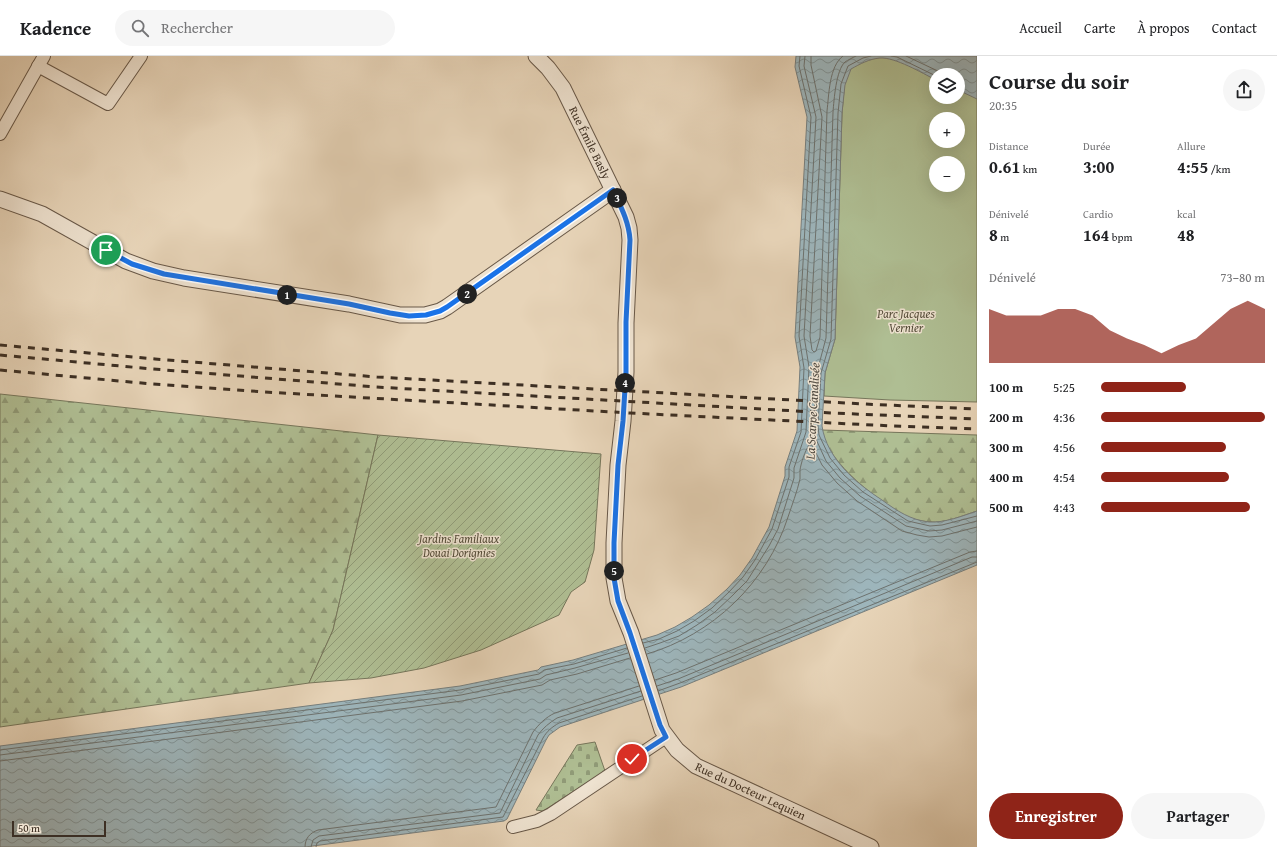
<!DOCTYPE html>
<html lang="fr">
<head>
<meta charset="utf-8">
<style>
  body { margin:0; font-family:"Gentium Book Plus",serif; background:#f6f6f6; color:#202124; height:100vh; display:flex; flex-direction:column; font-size:15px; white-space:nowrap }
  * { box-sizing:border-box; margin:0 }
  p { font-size:13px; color:#757577 }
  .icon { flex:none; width:22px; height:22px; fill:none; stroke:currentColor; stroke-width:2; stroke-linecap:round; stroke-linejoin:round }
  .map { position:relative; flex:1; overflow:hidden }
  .panel { display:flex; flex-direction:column; background:#fff; width:300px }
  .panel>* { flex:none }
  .tools { position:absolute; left:929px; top:12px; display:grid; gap:8px }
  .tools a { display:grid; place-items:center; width:36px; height:36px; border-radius:50%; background:#fff; box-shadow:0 4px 16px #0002; font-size:20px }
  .scale { position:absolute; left:12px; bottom:10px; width:94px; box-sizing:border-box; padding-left:4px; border:2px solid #3d2f23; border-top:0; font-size:11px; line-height:14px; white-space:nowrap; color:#3d2f23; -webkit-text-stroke:3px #efe3d1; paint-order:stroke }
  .pin { position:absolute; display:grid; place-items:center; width:34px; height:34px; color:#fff; margin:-17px; border:2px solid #fff; border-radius:50%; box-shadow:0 1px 4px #0007 }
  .km { position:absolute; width:20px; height:20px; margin:-10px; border-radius:50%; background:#222; color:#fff; font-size:11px; line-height:20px; text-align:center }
  .round { display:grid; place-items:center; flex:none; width:42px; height:42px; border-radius:21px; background:#f6f6f6 }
  .overview { display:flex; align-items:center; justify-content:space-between; height:68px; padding:0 12px }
  h1 { font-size:22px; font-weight:600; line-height:30px }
  .stats { display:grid; grid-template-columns:repeat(3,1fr); gap:6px; height:68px; padding:4px 12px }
  .stats div { display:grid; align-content:center }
  .stats b { font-size:17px; font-weight:600 }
  .stats small { font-size:11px; font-weight:400 }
  .stats p { font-size:11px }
  .chart { height:112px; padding:8px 12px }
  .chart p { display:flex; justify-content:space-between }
  .chart svg { width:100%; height:72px; margin-top:4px; fill:#8f2418; opacity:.7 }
  .action { display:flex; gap:8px; margin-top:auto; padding:8px 12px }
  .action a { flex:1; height:46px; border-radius:24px; background:#8f2418; color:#fff; font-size:16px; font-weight:600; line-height:46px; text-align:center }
  .action a+a { background:#f6f6f6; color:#202124 }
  ul { padding:0 12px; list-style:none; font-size:13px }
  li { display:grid; grid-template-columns:64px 48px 1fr; align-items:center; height:30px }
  li i { height:10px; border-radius:5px; background:#8f2418 }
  header { display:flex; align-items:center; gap:24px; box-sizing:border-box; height:56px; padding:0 20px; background:#fff; border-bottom:1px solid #e0e0e0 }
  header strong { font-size:19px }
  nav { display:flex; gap:22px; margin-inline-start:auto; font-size:14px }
  .search { width:280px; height:36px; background:#f6f6f6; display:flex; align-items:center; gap:10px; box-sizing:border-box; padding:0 14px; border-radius:22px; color:#757577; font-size:15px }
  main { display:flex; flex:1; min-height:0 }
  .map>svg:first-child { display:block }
  .forest { fill:url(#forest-firs); stroke:#76765b }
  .cemetery { fill:url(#cemetery-stones); stroke:#76765b }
  .park { fill:#afbe93; stroke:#76765b; fill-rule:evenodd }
  .garden { fill:url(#garden-furrows); stroke:#76765b }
  .water { fill:url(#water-waves); stroke:#777f7e }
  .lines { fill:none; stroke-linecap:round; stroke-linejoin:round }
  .shore { stroke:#6d726f; stroke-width:1 }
  .minor-casing { stroke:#685848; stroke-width:14 }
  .tertiary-casing { stroke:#685848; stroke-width:17 }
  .minor { stroke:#efe3d1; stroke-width:12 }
  .tertiary { stroke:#efe3d1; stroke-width:15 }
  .rail { stroke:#3d2f23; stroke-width:3; stroke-dasharray:7 7; stroke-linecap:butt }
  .route-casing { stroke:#fff; stroke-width:8 }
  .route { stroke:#1a73e8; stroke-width:5 }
  .labels { text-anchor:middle; stroke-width:3; stroke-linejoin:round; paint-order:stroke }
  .street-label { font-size:12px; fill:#3d2f23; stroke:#efe3d1 }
  .park-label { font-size:12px; font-style:italic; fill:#544c39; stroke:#efe3d1 }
  .water-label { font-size:13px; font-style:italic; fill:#504a41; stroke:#efe3d1 }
</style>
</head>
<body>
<header>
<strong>Kadence</strong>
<div class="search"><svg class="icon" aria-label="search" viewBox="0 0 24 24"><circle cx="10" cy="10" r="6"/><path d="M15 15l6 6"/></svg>Rechercher</div>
<nav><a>Accueil</a><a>Carte</a><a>À propos</a><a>Contact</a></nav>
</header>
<main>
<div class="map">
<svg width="977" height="791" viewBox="0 0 977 791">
  <defs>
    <pattern id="forest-firs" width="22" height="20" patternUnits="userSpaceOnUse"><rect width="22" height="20" fill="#afbe93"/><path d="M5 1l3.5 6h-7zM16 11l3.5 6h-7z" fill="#909b78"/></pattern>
    <pattern id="cemetery-stones" width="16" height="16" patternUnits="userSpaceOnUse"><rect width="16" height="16" fill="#afbe93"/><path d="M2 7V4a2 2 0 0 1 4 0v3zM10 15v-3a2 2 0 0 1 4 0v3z" fill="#909b78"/></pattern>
    <pattern id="garden-furrows" width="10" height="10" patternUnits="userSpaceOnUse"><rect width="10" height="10" fill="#afbe93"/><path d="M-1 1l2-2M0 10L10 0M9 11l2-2" fill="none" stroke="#909b78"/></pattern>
    <pattern id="water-waves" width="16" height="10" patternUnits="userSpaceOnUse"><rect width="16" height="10" fill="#9db5bb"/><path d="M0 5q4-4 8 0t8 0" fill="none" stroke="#819498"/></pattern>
  </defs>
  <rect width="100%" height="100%" fill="#e7d4b8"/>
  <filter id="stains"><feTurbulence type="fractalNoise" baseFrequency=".005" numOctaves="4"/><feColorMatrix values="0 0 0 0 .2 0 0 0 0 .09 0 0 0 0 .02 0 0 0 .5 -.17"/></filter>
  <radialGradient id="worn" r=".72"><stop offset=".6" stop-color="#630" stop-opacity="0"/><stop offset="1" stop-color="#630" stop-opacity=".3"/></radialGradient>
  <g class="forest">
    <path d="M0,338l378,41 -45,195 -24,53 -309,44z"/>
    <path d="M822,374l155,5v76c-15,5 -31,12 -48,11 -7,-1 -14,-2 -21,-5 -28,-14 -81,-54 -86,-87z"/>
  </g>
  <path class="cemetery" d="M595,686l10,29 -62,40 -7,-1 41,-65z"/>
  <path class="park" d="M847,0h130v346l-87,-2 -66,-4 1,-23 10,-34 7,-226zM936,19h22v22h-22zM936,63h22v22h-22zM936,107h22v22h-22z"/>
  <path class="garden" d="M378,379l223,19 -7,96 -9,32 -14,10 -12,23 -78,35 -57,18 -53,10 -62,5 24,-53z"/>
  <path class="water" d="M796,0h181v43l-19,-9v-15h-22v5c-14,-7 -41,-23 -56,-22 -11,1 -20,6 -29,11l-6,16 -3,28 -7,226 -10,34 -3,53c5,33 34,57 60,74 15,11 29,20 47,22 16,1 33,-6 48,-11v54l-296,122 -121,40 -11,8 -3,5 -39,79 -3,2 -199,26h-305v-101l460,-60 78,-16 3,-3 32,-7 84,-25 18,-8 17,-10 17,-12 18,-16 13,-14 12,-17 17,-31 16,-51v-9l12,-36 3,-64 -5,-30 12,-220 -12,-50z"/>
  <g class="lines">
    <g class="shore">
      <path d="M811,0v9l11,52 -12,219 2,14 2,2 2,-1 4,-14 7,-226c2,-16 2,-45 16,-55"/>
      <path d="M856,0c-4,2 -8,4 -11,6 -9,8 -11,38 -12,50l-7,226 -9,34 -4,55 2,10 11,24 14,17 20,18 46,30 23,5 13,-1 35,-9"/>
      <path d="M871,0l-8,2 -15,8 -7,18 -3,29 -7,226 -10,34 -3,53 1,9 11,23 14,17 19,17 45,29 22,5 12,-1 35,-9"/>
      <path d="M891,0l6,1 39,19"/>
      <path d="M906,0l34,16 3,3"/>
      <path d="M643,587l16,-4 18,-8 17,-10 18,-13 17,-16 14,-15 12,-17 17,-31 17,-52v-10l12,-35 3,-64 -5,-32 12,-219 -12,-51 1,-10"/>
      <path d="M645,592l15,-5 19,-7 18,-11 18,-13 18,-17 14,-14 22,-35 9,-17 16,-51v-10l12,-36 3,-65 -5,-31 12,-219 -12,-51 1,-10"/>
      <path d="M647,598c65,-19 120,-71 141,-137 4,-12 9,-25 12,-38 0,-3 0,-6 0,-9 1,-7 5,-19 9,-25h3l10,20 15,18 20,18 45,30 15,4 12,2 13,-1 35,-9"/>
      <path d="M655,624l21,-7 294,-121 7,-1"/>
      <path d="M657,630l21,-7 294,-122h5"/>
      <path d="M658,635l22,-8 297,-121"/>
      <path d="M0,694l460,-60 79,-16 5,-4 30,-6 53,-16"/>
      <path d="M0,699l461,-60 79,-16 6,-4 29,-7 53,-15"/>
      <path d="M0,705l462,-60 80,-16 8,-5 27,-6 53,-16"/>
      <path d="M305,791c0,-9 5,-14 13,-17l178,-23 37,-75c6,-8 13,-15 22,-19l84,-27"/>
      <path d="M311,791l2,-7 6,-4 181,-23 38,-78c5,-7 11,-12 19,-17l84,-27"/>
      <path d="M316,791l1,-4 3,-2 183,-24 40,-79c4,-7 9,-11 16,-15l83,-27"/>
    </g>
    <g class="minor-casing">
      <g id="minor">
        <path d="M38,10l70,38 33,-48"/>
        <path d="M0,78l44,-78"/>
        <path d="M513,771l24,-6 14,-7 115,-77"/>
      </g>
    </g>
    <g class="tertiary-casing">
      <g id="tertiary">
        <path id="s1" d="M536,0l12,12 15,20 63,129 3,11 1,12 -4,83v49l-3,49 -5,44 -4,78v35l4,23 13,32 31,97 15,20 19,16 175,81"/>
        <path d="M0,143l42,15 84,47 27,10 31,7 165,26 51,11h25l15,-4 7,-4 166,-117"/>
      </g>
    </g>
    <use href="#minor" class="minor"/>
    <use href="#tertiary" class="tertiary"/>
    <g class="rail">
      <path d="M0,289l155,14 222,18 487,27 113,5"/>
      <path d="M0,299l153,14 223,18 455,26 146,6"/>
      <path d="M0,314l152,14 113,8 365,21 263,13 84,3"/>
    </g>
  </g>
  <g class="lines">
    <g class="route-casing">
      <path id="route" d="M106,194l26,14 32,10 185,30 41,9 19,3 17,-1 14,-4 7,-4 166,-117c8,17 16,32 17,50l-4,82v50l-3,49 -5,44 -4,78v35l4,23 12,32 30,92 6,12 -34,22"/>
    </g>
    <use href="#route" class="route"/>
  </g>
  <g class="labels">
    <g class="street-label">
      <text dy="4" stroke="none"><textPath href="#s1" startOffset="103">Rue Émile Basly</textPath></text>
      <text dy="4" stroke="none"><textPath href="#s1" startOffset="817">Rue du Docteur Lequien</textPath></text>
    </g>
    <g class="park-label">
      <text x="906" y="262">Parc Jacques<tspan x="906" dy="14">Vernier</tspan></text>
      <text x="459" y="487">Jardins Familiaux<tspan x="459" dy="14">Douai Dorignies</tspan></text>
    </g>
    <g class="water-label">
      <text transform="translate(812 355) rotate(-87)" y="5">La Scarpe Canalisée</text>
    </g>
  </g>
  <rect width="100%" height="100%" filter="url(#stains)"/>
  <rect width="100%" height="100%" fill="url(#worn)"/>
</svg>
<div class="tools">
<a><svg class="icon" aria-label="layers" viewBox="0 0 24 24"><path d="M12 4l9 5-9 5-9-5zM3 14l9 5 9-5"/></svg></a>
<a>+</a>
<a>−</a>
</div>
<div class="scale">50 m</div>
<div class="pin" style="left:106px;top:194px;background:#1e9e55"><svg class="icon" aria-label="arrive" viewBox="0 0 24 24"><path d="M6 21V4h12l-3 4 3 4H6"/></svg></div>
<div class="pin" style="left:632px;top:703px;background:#d93025"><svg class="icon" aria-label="check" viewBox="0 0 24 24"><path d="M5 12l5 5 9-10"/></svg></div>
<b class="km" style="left:287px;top:239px">1</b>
<b class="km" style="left:467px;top:238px">2</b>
<b class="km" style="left:617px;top:142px">3</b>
<b class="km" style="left:625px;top:327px">4</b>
<b class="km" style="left:614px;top:515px">5</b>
</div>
<section class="panel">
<div class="overview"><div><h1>Course du soir</h1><p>20:35</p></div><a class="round"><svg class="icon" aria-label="share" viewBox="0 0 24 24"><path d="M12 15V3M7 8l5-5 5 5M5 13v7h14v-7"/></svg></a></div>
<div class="stats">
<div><p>Distance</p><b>0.61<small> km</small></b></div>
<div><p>Durée</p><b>3:00</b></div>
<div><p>Allure</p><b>4:55<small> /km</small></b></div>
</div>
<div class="stats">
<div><p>Dénivelé</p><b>8<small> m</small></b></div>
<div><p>Cardio</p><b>164<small> bpm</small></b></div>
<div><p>kcal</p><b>48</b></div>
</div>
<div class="chart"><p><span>Dénivelé</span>73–80 m</p>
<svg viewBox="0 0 160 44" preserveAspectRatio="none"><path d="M0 44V11L10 15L20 15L30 15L40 11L50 11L60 15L70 24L80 29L90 33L100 38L110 33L120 29L130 20L140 11L150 6L160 11V44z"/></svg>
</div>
<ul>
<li><b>100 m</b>5:25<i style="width:52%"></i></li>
<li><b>200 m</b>4:36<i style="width:100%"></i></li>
<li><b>300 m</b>4:56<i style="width:76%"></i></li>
<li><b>400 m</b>4:54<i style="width:78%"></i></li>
<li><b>500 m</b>4:43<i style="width:91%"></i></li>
</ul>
<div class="action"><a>Enregistrer</a><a>Partager</a></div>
</section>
</main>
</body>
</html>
